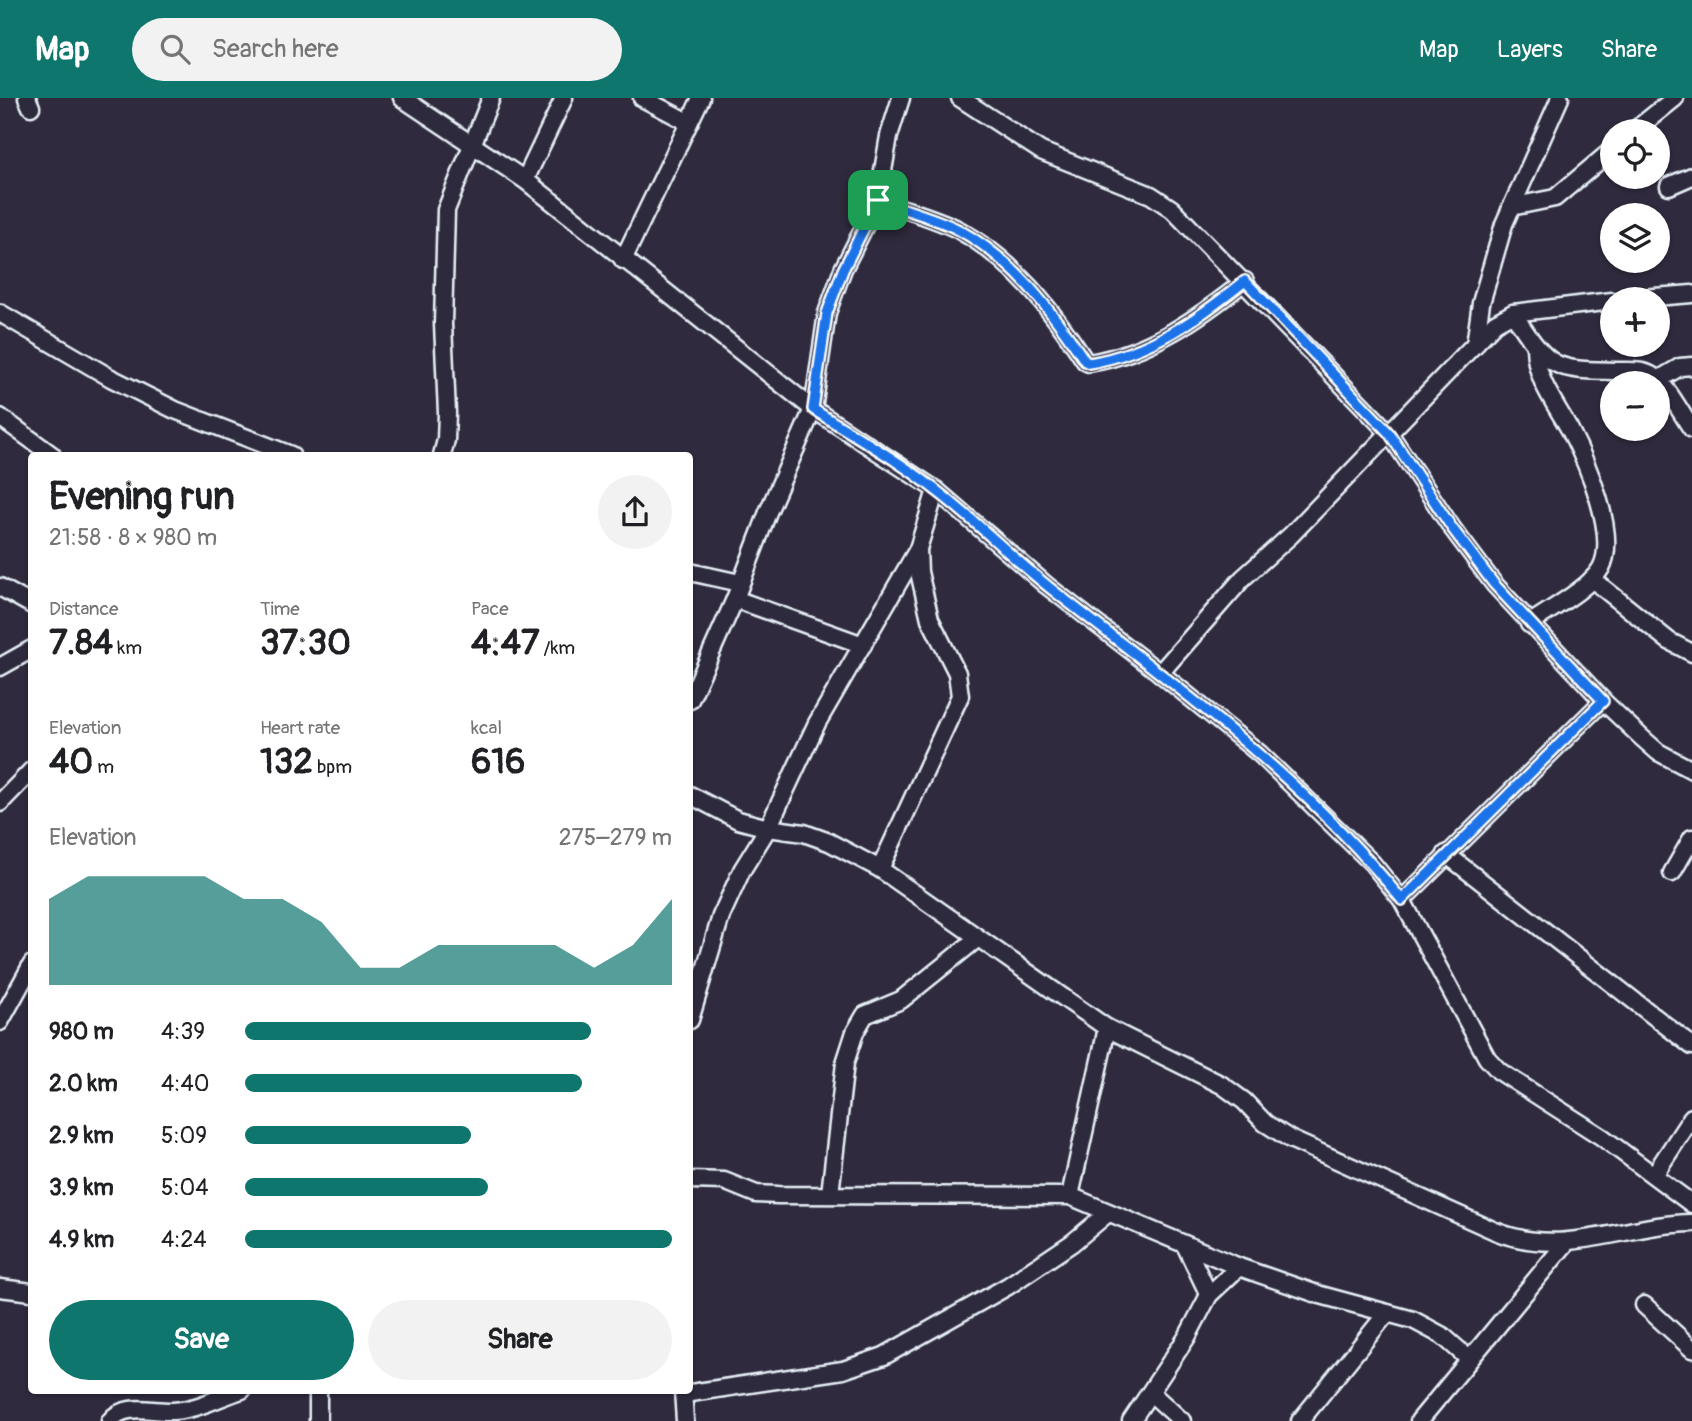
<!DOCTYPE html>
<html lang="en">
<head>
<meta charset="utf-8">
<style>
  body { margin:0; font-family:Pangolin,sans-serif; background:#f2f2f2; color:#202124; height:100vh; display:flex; flex-direction:column; font-size:26px; white-space:nowrap }
  * { box-sizing:border-box; margin:0 }
  p { font-size:23px; color:#757577 }
  .icon { flex:none; width:38px; height:38px; fill:none; stroke:currentColor; stroke-width:2; stroke-linecap:round; stroke-linejoin:round }
  .map { position:relative; flex:1; overflow:hidden }
  .side { position:absolute; left:28px; top:354px; width:665px; height:942px; display:flex; flex-direction:column; background:#fff; border-radius:7px; box-shadow:0 2px 5px #0004 }
  .side>* { flex:none }
  .fabs { position:absolute; left:1600px; top:21px; display:grid; gap:14px }
  .fabs a { display:grid; place-items:center; width:70px; height:70px; border-radius:50%; background:#fff; box-shadow:0 2px 5px #0004; font-size:35px }
  .pin { position:absolute; display:grid; place-items:center; width:60px; height:60px; color:#fff; margin:-30px; border-radius:14px; box-shadow:0 4px 10px #0006 }
  .round { display:grid; place-items:center; flex:none; width:74px; height:74px; border-radius:37px; background:#f2f2f2 }
  .head { display:flex; align-items:center; justify-content:space-between; height:119px; padding:0 21px }
  h1 { font-size:38px; font-weight:700; line-height:52px }
  .metrics { display:grid; grid-template-columns:repeat(3,1fr); gap:10px; height:119px; padding:7px 21px }
  .metrics div { display:grid; align-content:center }
  .metrics b { font-size:35px; font-weight:700 }
  .metrics small { font-size:19px; font-weight:400 }
  .metrics p { font-size:19px }
  .chart { height:196px; padding:14px 21px }
  .chart p { display:flex; justify-content:space-between }
  .chart svg { width:100%; height:126px; margin-top:7px; fill:#0f766e; opacity:.7 }
  .action { display:flex; gap:14px; margin-top:auto; padding:14px 21px }
  .action a { flex:1; height:80px; border-radius:42px; background:#0f766e; color:#fff; font-size:28px; font-weight:700; line-height:80px; text-align:center }
  .action a+a { background:#f2f2f2; color:#202124 }
  ul { padding:0 21px; list-style:none; font-size:23px }
  li { display:grid; grid-template-columns:112px 84px 1fr; align-items:center; height:52px }
  li i { height:18px; border-radius:9px; background:#0f766e }
  header { display:flex; align-items:center; gap:42px; box-sizing:border-box; height:98px; padding:0 35px; background:#0f766e; color:#fff }
  header strong { font-size:33px }
  nav { display:flex; gap:38px; margin-inline-start:auto; font-size:24px }
  .search { width:490px; height:63px; background:#f2f2f2; display:flex; align-items:center; gap:18px; box-sizing:border-box; padding:0 24px; border-radius:38px; color:#757577; font-size:26px }
  .map>svg:first-child { display:block }
  .lines { fill:none; stroke-linecap:round; stroke-linejoin:round }
  .minor-casing { stroke:#e8f1f8; stroke-width:21 }
  .minor { stroke:#2f2a3d; stroke-width:16 }
  .route-casing { stroke:#fff; stroke-width:14 }
  .route { stroke:#1a73e8; stroke-width:9 }
</style>
</head>
<body>
<header>
<strong>Map</strong>
<div class="search"><svg class="icon" aria-label="search" viewBox="0 0 24 24"><circle cx="10" cy="10" r="6"/><path d="M15 15l6 6"/></svg>Search here</div>
<nav><a>Map</a><a>Layers</a><a>Share</a></nav>
</header>
<div class="map">
<svg width="1692" height="1323" viewBox="0 0 1692 1323">
  <rect width="100%" height="100%" fill="#2f2a3d"/>
  <filter id="ink" filterUnits="userSpaceOnUse"><feTurbulence type="fractalNoise" baseFrequency=".0143" numOctaves="2"/><feDisplacementMap in="SourceGraphic" scale="14" xChannelSelector="R" yChannelSelector="G"/><feConvolveMatrix kernelMatrix="1 2 1 2 8 2 1 2 1" color-interpolation-filters="sRGB"/></filter>
  <g filter="url(#ink)">
    <g class="lines">
      <g class="minor-casing">
        <g id="minor">
          <path d="M27,0l4,9"/>
          <path d="M402,0l123,82 288,229 123,81 110,95 114,88 100,81 112,109 30,37 85,158 12,13 103,66 90,67"/>
          <path d="M642,0l46,24"/>
          <path d="M960,0l81,53 110,44 21,14 217,224 63,95 42,56 109,117 38,36 17,15 34,18"/>
          <path d="M1634,33l41,-33"/>
          <path d="M525,82l39,-82"/>
          <path d="M1669,88l23,-10"/>
          <path d="M878,102c26,10 56,17 81,30 54,30 93,80 126,131l4,2c60,-10 110,-45 156,-82"/>
          <path d="M1511,109l44,-9 57,-48"/>
          <path d="M623,162l78,-162"/>
          <path d="M1630,201l62,-5"/>
          <path d="M0,215l111,65 64,32 116,45"/>
          <path d="M1513,215c38,59 41,57 109,58 12,0 22,-1 32,6 13,9 28,38 38,52"/>
          <path d="M1475,247l6,-42 23,-79 56,-126"/>
          <path d="M1658,282l22,-13 12,-1"/>
          <path d="M0,319l52,38"/>
          <path d="M442,357l4,-15 1,-27 -4,-89 3,-114 45,-112"/>
          <path d="M690,474l50,11"/>
          <path d="M1592,481l77,62 23,12"/>
          <path d="M0,489l32,18"/>
          <path d="M735,501l128,46"/>
          <path d="M1529,526c20,-14 61,-36 72,-56 18,-33 -15,-107 -31,-138 -15,-27 -34,-50 -35,-82"/>
          <path d="M0,569l32,-18"/>
          <path d="M1160,575l83,-95 48,-43 204,-212 18,-10 99,-12"/>
          <path d="M690,602l45,-101 33,-87 45,-103 14,-96 16,-44 35,-69 11,-64 12,-38"/>
          <path d="M690,697l48,25 30,8 36,5 25,9 51,27 227,159 115,57 22,16 21,22 25,16 205,92c68,28 129,-7 197,-8"/>
          <path d="M0,705l32,-33"/>
          <path d="M1446,756l246,192"/>
          <path d="M880,771l80,-173 -3,-23 -27,-54 -11,-47 -1,-23 18,-59"/>
          <path d="M1672,775l20,-35"/>
          <path d="M1402,802l201,-199"/>
          <path d="M690,922l31,-104 21,-46 26,-42 49,-105 101,-174"/>
          <path d="M0,924l32,-58"/>
          <path d="M1654,1077l38,-58"/>
          <path d="M690,1082l34,1 32,13 22,1 292,1 169,71 78,27 96,26 30,16 26,23"/>
          <path d="M830,1096l15,-131 10,-31 10,-17 36,-15 77,-62"/>
          <path d="M1070,1098l37,-168"/>
          <path d="M1186,1149l23,48"/>
          <path d="M0,1190l32,4"/>
          <path d="M1644,1207l48,44"/>
          <path d="M318,1292v31"/>
          <path d="M683,1292l2,31"/>
          <path d="M1151,1295l31,28"/>
          <path d="M684,1296l159,-24 41,-14 124,-70 64,-43 36,-30"/>
          <path d="M110,1323c14,-19 43,-9 63,-10 24,-1 46,-14 69,-21"/>
          <path d="M1131,1323l56,-84 22,-42 30,-28"/>
          <path d="M1300,1323l87,-108"/>
          <path d="M1419,1323l147,-178"/>
        </g>
      </g>
      <use href="#minor" class="minor"/>
    </g>
  </g>
  <g class="lines" filter="url(#ink)">
    <g class="route-casing">
      <path id="route" d="M878,102c26,10 56,17 81,30 55,30 92,80 126,131l4,2c61,-10 109,-44 156,-82l144,152 63,95 42,56 109,117 -201,199c-99,-123 -229,-216 -352,-312 -39,-31 -74,-67 -113,-97 -38,-31 -83,-55 -124,-82l14,-96 16,-43z"/>
    </g>
    <use href="#route" class="route"/>
  </g>
</svg>
<div class="fabs">
<a><svg class="icon" aria-label="locate" viewBox="0 0 24 24"><circle cx="12" cy="12" r="6"/><path d="M12 2v4M12 18v4M2 12h4M18 12h4"/></svg></a>
<a><svg class="icon" aria-label="layers" viewBox="0 0 24 24"><path d="M12 4l9 5-9 5-9-5zM3 14l9 5 9-5"/></svg></a>
<a>+</a>
<a>−</a>
</div>
<div class="pin" style="left:878px;top:102px;background:#1e9e55"><svg class="icon" aria-label="arrive" viewBox="0 0 24 24"><path d="M6 21V4h12l-3 4 3 4H6"/></svg></div>
<section class="side">
<div class="head"><div><h1>Evening run</h1><p>21:58 · 8 × 980 m</p></div><a class="round"><svg class="icon" aria-label="share" viewBox="0 0 24 24"><path d="M12 15V3M7 8l5-5 5 5M5 13v7h14v-7"/></svg></a></div>
<div class="metrics">
<div><p>Distance</p><b>7.84<small> km</small></b></div>
<div><p>Time</p><b>37:30</b></div>
<div><p>Pace</p><b>4:47<small> /km</small></b></div>
</div>
<div class="metrics">
<div><p>Elevation</p><b>40<small> m</small></b></div>
<div><p>Heart rate</p><b>132<small> bpm</small></b></div>
<div><p>kcal</p><b>616</b></div>
</div>
<div class="chart"><p><span>Elevation</span>275–279 m</p>
<svg viewBox="0 0 160 44" preserveAspectRatio="none"><path d="M0 44V14L10 6L20 6L30 6L40 6L50 14L60 14L70 22L80 38L90 38L100 30L110 30L120 30L130 30L140 38L150 30L160 14V44z"/></svg>
</div>
<ul>
<li><b>980 m</b>4:39<i style="width:81%"></i></li>
<li><b>2.0 km</b>4:40<i style="width:79%"></i></li>
<li><b>2.9 km</b>5:09<i style="width:53%"></i></li>
<li><b>3.9 km</b>5:04<i style="width:57%"></i></li>
<li><b>4.9 km</b>4:24<i style="width:100%"></i></li>
</ul>
<div class="action"><a>Save</a><a>Share</a></div>
</section>
</div>
</body>
</html>
